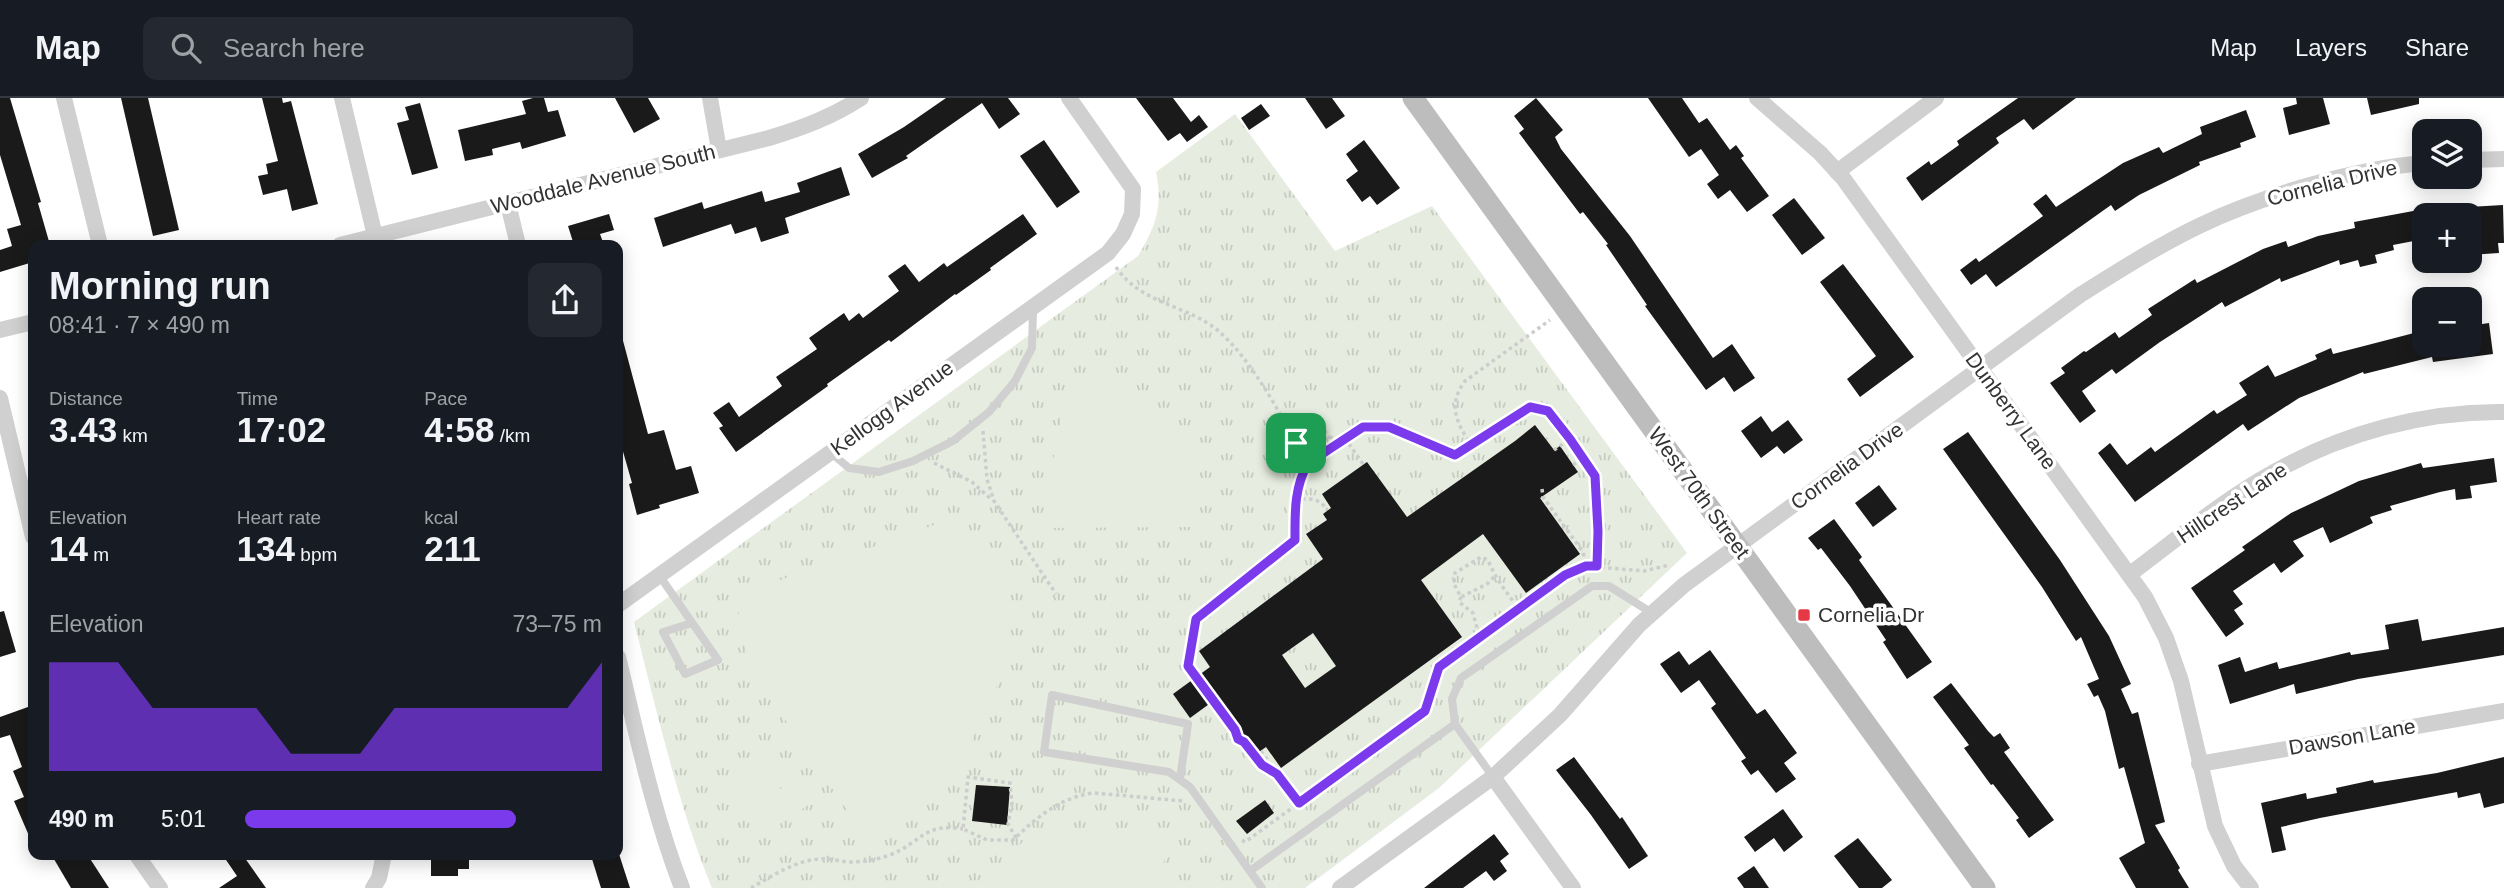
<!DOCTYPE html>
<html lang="en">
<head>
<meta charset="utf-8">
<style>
  body { margin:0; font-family:Helvetica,sans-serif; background:#242831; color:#f1f3f6; height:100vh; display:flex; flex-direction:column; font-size:26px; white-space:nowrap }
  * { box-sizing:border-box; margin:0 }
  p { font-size:23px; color:#9ea1a6 }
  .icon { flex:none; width:38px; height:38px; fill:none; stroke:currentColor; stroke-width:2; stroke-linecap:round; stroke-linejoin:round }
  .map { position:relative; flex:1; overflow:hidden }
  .drawer { position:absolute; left:28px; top:142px; width:595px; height:620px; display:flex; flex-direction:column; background:#171b24; border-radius:14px; box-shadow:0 4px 18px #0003 }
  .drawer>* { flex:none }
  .controls { position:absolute; left:2412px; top:21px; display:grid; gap:14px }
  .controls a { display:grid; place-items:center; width:70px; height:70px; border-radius:14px; background:#171b24; box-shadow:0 4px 18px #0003; font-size:35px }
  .pin { position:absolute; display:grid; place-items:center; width:60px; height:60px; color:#fff; margin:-30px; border-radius:14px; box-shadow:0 4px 10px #0006 }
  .round { display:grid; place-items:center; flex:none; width:74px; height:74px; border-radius:14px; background:#242831 }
  .head { display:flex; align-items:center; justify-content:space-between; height:119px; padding:0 21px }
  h1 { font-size:38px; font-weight:700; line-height:52px }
  .figures { display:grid; grid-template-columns:repeat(3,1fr); gap:10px; height:119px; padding:7px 21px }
  .figures div { display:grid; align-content:center }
  .figures b { font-size:35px; font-weight:700 }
  .figures small { font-size:19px; font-weight:400 }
  .figures p { font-size:19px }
  .chart { height:196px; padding:14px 21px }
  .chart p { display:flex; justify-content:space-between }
  .chart svg { width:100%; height:126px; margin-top:7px; fill:#7c3aed; opacity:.7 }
  ul { padding:0 21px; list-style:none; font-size:23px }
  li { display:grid; grid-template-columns:112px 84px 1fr; align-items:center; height:52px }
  li i { height:18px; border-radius:9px; background:#7c3aed }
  header { display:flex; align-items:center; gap:42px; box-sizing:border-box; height:98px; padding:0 35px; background:#171b24; border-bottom:2px solid #363941 }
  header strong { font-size:33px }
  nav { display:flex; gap:38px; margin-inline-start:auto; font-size:24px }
  .search { width:490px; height:63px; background:#242831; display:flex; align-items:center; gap:18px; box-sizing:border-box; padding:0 24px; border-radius:14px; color:#9ea1a6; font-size:26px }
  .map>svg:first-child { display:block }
  .grass { fill:url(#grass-tufts) }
  .pitch { fill:#e6ecdf }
  .building { fill:#1a1a1a; fill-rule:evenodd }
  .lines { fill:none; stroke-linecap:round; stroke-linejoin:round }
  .path { stroke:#cdcdcd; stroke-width:3.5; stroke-dasharray:3.5 3.5; stroke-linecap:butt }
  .lane { stroke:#d0d0d0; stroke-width:8 }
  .street { stroke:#d0d0d0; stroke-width:16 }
  .secondary { stroke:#bdbdbd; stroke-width:21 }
  .route-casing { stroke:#fff; stroke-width:14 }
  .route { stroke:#7c3aed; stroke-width:9 }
  .poi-dot { fill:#e63946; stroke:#fff; stroke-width:2.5 }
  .labels { text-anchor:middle; stroke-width:7; stroke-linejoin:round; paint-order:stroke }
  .street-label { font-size:21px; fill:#333; stroke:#fff }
  .poi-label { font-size:21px; fill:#333; stroke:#fff; text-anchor:start }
</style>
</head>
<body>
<header>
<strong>Map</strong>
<div class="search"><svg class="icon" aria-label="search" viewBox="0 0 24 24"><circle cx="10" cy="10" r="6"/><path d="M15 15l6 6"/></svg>Search here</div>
<nav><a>Map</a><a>Layers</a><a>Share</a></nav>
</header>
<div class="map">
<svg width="2504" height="790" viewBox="0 0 2504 790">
  <defs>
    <pattern id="grass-tufts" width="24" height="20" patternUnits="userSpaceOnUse" patternTransform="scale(1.75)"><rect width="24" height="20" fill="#e6ecdf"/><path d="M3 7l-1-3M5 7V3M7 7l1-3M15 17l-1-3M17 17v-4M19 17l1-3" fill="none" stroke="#c6cbc0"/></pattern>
  </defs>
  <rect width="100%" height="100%" fill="#fff"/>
  <path class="grass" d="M1235,16l100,137 97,-45 255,347 -248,235 -134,100h-593c-35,-86 -55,-176 -78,-266l504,-366c18,-30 25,-49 18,-84z"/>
  <g class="pitch">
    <path d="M1068,282c20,0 40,1 59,8 30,11 66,52 70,84 3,18 0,37 -2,55l-154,1z"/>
    <path d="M948,422c13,8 31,16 40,27 14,17 17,40 19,61 8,74 -44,166 -104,208 -12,8 -25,15 -37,22l-114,-167 -16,-52 14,-28z"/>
    <path d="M774,648l16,25 -53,34 -16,-24z"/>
    <path d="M795,681l16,24 -52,35 -16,-24z"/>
    <path d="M1034,732l125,5 9,13 -12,40h-147c-5,-29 6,-39 25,-58z"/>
  </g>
  <g class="building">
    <path d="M0,0h10l31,104 -3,1 12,42h-17v17l-33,10v-22l12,-4 -5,-17 14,-4 -21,-70z"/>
    <path d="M121,0h27l31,132 -26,6z"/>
    <path d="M262,0h20l1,5 8,-2 27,103 -26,7 -5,-22 -24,6 -5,-19 10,-2 -2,-10 12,-3z"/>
    <path d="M533,0h11l4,14 10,-2 8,26 -44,13 -2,-7 -28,7 1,6 -28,6 -7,-31 68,-16 -4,-13z"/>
    <path d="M615,0h33l12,21 -26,14z"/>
    <path d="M946,0h62l12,16 -21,15 -17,-26 -76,53 2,2 -36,20 -14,-24 46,-27z"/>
    <path d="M1136,0h37l18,24 8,-7 9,12 -21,15 -7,-9 -12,8z"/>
    <path d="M1305,0h27l13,18 -19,13z"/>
    <path d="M1536,0l27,32 -8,7 6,12 69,87 83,122 19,-14 23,34 -21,14 -10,-15 -18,13 -61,-84 2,-1 -41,-60 2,-1 -25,-32 -3,2 -61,-81 5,-4 -10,-13z"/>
    <path d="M1648,0h34l17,25 8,-5 23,32 6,-5 8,11 -3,2 28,38 -22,16 -17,-22 -12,9 -11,-15 12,-9 -18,-26 -12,8z"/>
    <path d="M2018,0h58l-43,32 -9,-11 -28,19 3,5 -77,58 -16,-23 23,-17 2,4 28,-20 -2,-4z"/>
    <path d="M2296,0h27l7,26 -41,11 -6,-27 14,-4z"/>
    <path d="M2367,0h52v6l-48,11z"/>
    <path d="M420,5l18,65 -26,7 -15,-52 12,-3 -4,-13z"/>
    <path d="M1261,6l9,12 -21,14 -8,-12z"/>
    <path d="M2246,12l10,27 -16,6 1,4 -42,15 1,3 -61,30 -24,16 -4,-6 -115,82 -10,-13 -15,11 -11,-15 16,-12 3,4 64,-46 -10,-12 13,-10 10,13 67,-44 36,-16 4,6 39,-19 -2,-7z"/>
    <path d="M1044,42l36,52 -23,16 -37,-52z"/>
    <path d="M1364,42l36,48 -23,17 -7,-9 -8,6 -16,-22 12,-9 -12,-17z"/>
    <path d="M841,69l9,28 -65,23 4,15 -28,9 -5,-15 -21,7 -4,-10 -68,23 -9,-29 48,-16 2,7 58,-18 3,11 35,-10 -3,-9z"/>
    <path d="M1794,100l31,40 -23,17 -30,-40z"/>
    <path d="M2503,107l1,38h-6l1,10 -30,2v-48z"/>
    <path d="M2424,111v30l-31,6 1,5 -19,5 2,8 -17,4 -2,-7 -18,5 -1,-5 -58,22 -1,-4 -55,29 -3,-5 -62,40 -44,32 -4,-5 -30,22 14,20 -16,12 -30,-40 15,-10 -4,-5 23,-17 2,1 29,-20 4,6 33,-23 -4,-6 47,-30 2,4 66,-34 23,-8 2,6 30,-11 37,-8 -1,-6z"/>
    <path d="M609,116l5,16 -14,4 4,11h-30l-6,-19z"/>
    <path d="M1023,116l14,20 -47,34 1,2 -35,25 -1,-1 -64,48 -2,-2 -62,44 1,2 -92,66 -17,-24 4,-2 -10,-13 16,-11 10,15 43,-31 -6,-9 41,-28 -8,-11 35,-25 5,8 10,-8 4,5 36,-27 -11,-15 17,-12 14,18 25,-19 3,4z"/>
    <path d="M1843,166l71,93 -54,40 -13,-18 29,-23 -56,-74z"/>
    <path d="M2489,225l4,31 -60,8 -1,-5 -68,17 -1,-2 -64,26 -51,33 -5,-7 -108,78 -37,-49 12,-10 17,22 24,-18 4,5 59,-42 3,4 30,-19 -8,-12 29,-18 7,12 42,-18 -2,-4 16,-7 2,6 85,-22 3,13h48v-19z"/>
    <path d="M622,239l26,97 16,-4 12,40 15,-4 8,27 -40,12 1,3 -23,7 -8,-31 3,-1 -14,-49v-96z"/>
    <path d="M1761,318l11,16 16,-12 15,20 -19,14 -7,-8 -16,12 -20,-27z"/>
    <path d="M1535,327l19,25 6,-4 18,26 -38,26 40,56 -54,39 -43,-59 -62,46 41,57 -181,131 -15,-21 -10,7 -40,-55 -26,19 -17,-24 37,-27 -11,-16 124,-92 -17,-25 21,-14 -4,-6 8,-6 -9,-14 45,-32 40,55 108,-76zM1313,535l23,33 -31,22 -23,-33z"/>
    <path d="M1968,334l92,128 49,76 22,48 -10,5 11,25 6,-2 27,110 -10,3 25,43 -2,2 11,18h-53l-17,-30 26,-15 -21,-76 -5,2 -14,-58 -7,-16 -4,2 -7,-13 12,-5 -18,-42 -5,4 -34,-54 -99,-138z"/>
    <path d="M2494,360l3,24 -27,4 2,12 -16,2 -1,-11 -15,3 -50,14 2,4 -22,7 3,6 -43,20 -7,-16 -30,14 11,15 -23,17 -7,-10 -41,28 10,13 -9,6 10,14 -18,13 -35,-49 54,-38 -3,-3 49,-34 68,-32 62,-18 2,5z"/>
    <path d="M1879,387l18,24 -24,18 -18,-24z"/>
    <path d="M1834,421l28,38 -3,3 73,102 -25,17 -24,-37 3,-2 -36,-54 -29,-38 -3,2 -10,-12z"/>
    <path d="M4,513l12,41 -16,5v-45z"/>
    <path d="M2418,521l4,22 82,-14v28l-146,24 -62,15 -2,-10 -64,20 -12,-39 22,-8 5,15 32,-10 2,7 71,-17 1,3 38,-6 -4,-24z"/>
    <path d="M1710,552l47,64 8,-5 32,44 -13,10 12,16 -20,14 -18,-23 -7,5 -10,-14 5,-3 -35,-50 5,-4 -17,-24 -18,13 -21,-29 19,-13 10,14z"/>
    <path d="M1951,585l37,48 6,6 6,-4 10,15 -6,4 50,68 -25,18 -13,-18 3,-2 -26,-34 -2,1 -27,-37 5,-3 -36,-48z"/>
    <path d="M28,609l5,15v123l-19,-44 10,-4 -11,-26 9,-4 -12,-32 -10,3v-21z"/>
    <path d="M1574,659l46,62 2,-2 26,39 -19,13 -38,-54 -35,-45z"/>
    <path d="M2504,659v46l-20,5 -4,-15 -22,5 -1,-6 -137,26 -39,9 5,23 -14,3 -11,-50 45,-10 1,6 30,-6 -1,-5 37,-8 1,3 63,-10z"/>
    <path d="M976,687l34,2 -3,38 -35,-4z"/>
    <path d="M1265,702l9,13 -27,21 -11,-13z"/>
    <path d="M1783,711l20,28 -19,15 -10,-14 -19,14 -11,-15z"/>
    <path d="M1494,736l15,20 -9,7 7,10 -13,10 -8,-10 -23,17h-39z"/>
    <path d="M1858,740l34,42 -10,8h-23l-25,-32z"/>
    <path d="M51,756h36l22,34h-38z"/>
    <path d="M222,756h20l24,34h-47l18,-12z"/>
    <path d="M431,756h38v15h-11v7h-27z"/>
    <path d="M606,756h13l11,34h-29l-9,-29z"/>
    <path d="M1754,768l15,22h-25l-7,-10z"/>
  </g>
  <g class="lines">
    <g class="path">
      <path d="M1116,169c25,37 68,37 100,62 37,30 68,93 92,134 -14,25 -13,49 -13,77l-99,79 -8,47 47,64 3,9 6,3 18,23 15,9 22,29 126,-92 14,-44 126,-92 21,-9"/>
      <path d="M983,333l4,48 7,22 62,93"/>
      <path d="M1314,333l7,-5 14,19"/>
      <path d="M1306,339l13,19"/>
      <path d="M1345,340l18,26"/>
      <path d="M1570,341l25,37 4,55 -2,36 47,4 25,-6"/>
      <path d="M1296,345l18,-12 13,20"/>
      <path d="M1472,348l58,-39 18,4 22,28 -16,11"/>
      <path d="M934,365l38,19 20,18"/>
      <path d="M1308,365l55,-36h26l66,28 17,-9c-15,-22 -25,-41 -7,-65l85,-61"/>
      <path d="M1573,367l10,-7"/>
      <path d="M1542,391l1,8 40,55 3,14 11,1"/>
      <path d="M1295,401c14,0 24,-2 32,11"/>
      <path d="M1494,479l-7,7 -26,13 -7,-13 1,-11 26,-16 7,3c7,18 19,33 31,49"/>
      <path d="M1461,499l-2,5 14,11 4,15 6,7"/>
      <path d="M1261,653l15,21"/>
      <path d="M1016,740l-8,-14 4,-20 -2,-21 -42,-6 -5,52 24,11h26c23,-22 49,-44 81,-47l90,8"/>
      <path d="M1242,742l3,2 54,-39"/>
      <path d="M751,790c21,-12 45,-28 69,-29 9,-1 18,2 27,3 15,0 29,-2 43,-7 31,-12 34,-33 73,-26"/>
    </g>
    <g class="lane">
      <path d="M830,354l19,16 30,4 34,-11 40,-20 36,-29 26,-31 17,-33 1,-39"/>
      <path d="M659,477l59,85 -33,14 -22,-42 29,-9"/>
      <path d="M1455,626l-3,-25 9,-21 131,-92h17l43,27"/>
      <path d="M1180,680l8,-54 -136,-29 -8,57 125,20 21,15 72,101"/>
      <path d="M1250,773l205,-147 38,53"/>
    </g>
    <g class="street">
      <path d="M64,0l36,147"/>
      <path d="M342,0l33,138"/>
      <path d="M710,0l9,52"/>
      <path d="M1757,0l63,55 23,25 302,419 21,41 15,43 34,145 19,40 17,22"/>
      <path d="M2469,62l35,-1"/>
      <path d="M1837,74l99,-74"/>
      <path d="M508,106l10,41"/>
      <path d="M340,147l429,-107c33,-10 63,-21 92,-40"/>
      <path d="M0,232l33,-8"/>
      <path d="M0,300l33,139"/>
      <path d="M2130,476c47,-35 93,-74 144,-102 69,-39 150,-61 230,-60"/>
      <path d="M618,507l490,-352 15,-19 9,-20 1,-25 -64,-91"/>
      <path d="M618,559c19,78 35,156 64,231"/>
      <path d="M2199,666l305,-53"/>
      <path d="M1493,679l80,111"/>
      <path d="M136,756l24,34"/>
      <path d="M373,790l6,-10 5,-24"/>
      <path d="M1340,790l153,-111 67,-62 79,-90 45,-40 396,-290c40,-25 79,-50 121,-70 60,-29 157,-57 223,-62"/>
    </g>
    <path class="secondary" d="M1413,0l572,790"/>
  </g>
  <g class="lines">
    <g class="route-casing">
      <path id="route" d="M1530,309l18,4 22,28 25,37 3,55 -1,35h-11l-21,9 -126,92 -14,44 -126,92 -22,-29 -15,-9 -18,-23 -6,-3 -3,-9 -47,-64 8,-47 99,-79c0,-28 -1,-52 13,-77l-12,-20 10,-6 13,19 44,-29h26l66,28z"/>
    </g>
    <use href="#route" class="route"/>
  </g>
  <rect class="poi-dot" x="1797" y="510" width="14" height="14" rx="3.5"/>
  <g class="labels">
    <g class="street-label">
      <text transform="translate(603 81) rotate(-14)" y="7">Wooddale Avenue South</text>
      <text transform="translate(2332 85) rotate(-14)" y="7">Cornelia Drive</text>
      <text transform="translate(892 310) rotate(-36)" y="7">Kellogg Avenue</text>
      <text transform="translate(2011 313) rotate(54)" y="7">Dunberry Lane</text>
      <text transform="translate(1847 368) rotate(-36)" y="7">Cornelia Drive</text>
      <text transform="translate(1699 395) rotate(54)" y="7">West 70th Street</text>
      <text transform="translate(2232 405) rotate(-34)" y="7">Hillcrest Lane</text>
      <text transform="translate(2352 639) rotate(-10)" y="7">Dawson Lane</text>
    </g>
    <g class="poi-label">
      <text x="1818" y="524">Cornelia Dr</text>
    </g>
  </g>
</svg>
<div class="controls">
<a><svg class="icon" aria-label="layers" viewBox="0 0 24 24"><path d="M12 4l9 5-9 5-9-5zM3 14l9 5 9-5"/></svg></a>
<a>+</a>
<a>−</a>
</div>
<div class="pin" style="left:1296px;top:345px;background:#1e9e55"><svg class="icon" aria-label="arrive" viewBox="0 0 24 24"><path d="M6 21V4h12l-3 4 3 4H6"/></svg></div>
<section class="drawer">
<div class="head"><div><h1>Morning run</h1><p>08:41 · 7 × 490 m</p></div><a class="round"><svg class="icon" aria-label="share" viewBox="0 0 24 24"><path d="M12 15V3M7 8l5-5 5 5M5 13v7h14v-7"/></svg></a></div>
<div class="figures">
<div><p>Distance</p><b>3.43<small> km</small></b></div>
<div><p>Time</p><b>17:02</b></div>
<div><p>Pace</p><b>4:58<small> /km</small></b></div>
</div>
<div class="figures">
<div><p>Elevation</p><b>14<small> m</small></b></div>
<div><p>Heart rate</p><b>134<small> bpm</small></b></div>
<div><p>kcal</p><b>211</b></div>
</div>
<div class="chart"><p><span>Elevation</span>73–75 m</p>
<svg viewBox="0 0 160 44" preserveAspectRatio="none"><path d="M0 44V6L10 6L20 6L30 22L40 22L50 22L60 22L70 38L80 38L90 38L100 22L110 22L120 22L130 22L140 22L150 22L160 6V44z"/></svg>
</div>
<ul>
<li><b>490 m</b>5:01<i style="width:76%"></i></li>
</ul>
</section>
</div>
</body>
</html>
